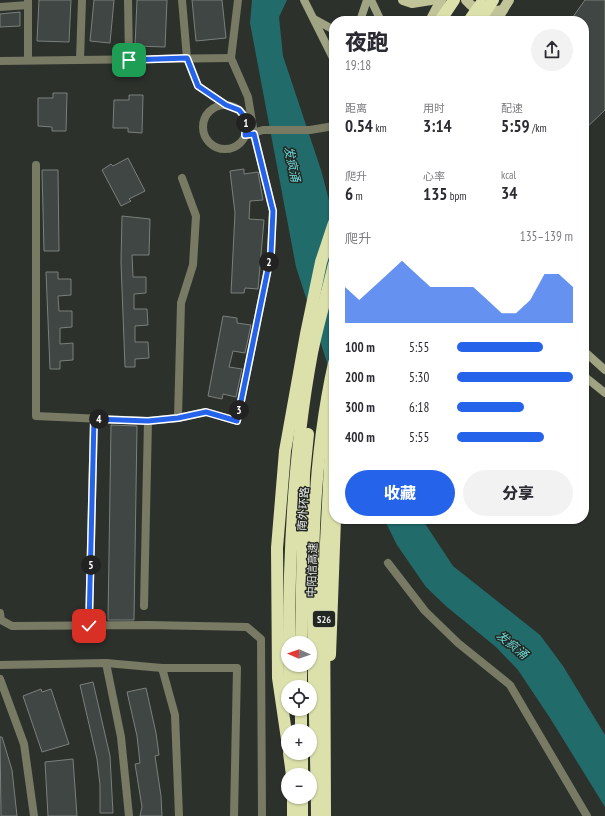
<!DOCTYPE html>
<html lang="zh">
<head>
<meta charset="utf-8">
<style>
  body { margin:0; font-family:"PT Sans Narrow","Noto Sans SC",sans-serif; background:#f2f2f3; color:#2b2b33; height:100vh; display:flex; flex-direction:column; font-size:15px; white-space:nowrap }
  * { box-sizing:border-box; margin:0 }
  p { font-size:13px; color:#7c7c81 }
  .icon { flex:none; width:22px; height:22px; fill:none; stroke:currentColor; stroke-width:2; stroke-linecap:round; stroke-linejoin:round }
  .map { position:relative; flex:1; overflow:hidden }
  .drawer { position:absolute; left:329px; top:16px; width:260px; height:508px; display:flex; flex-direction:column; background:#fff; border-radius:16px; box-shadow:0 1px 3px #0004 }
  .drawer>* { flex:none }
  .needle { width:26px; rotate:272deg }
  .fabs { position:absolute; left:281px; top:636px; display:grid; gap:8px }
  .fabs a { display:grid; place-items:center; width:36px; height:36px; border-radius:50%; background:#fff; box-shadow:0 1px 3px #0004; font-size:20px }
  .pin { position:absolute; display:grid; place-items:center; width:34px; height:34px; color:#fff; margin:-17px; border-radius:8px; box-shadow:0 2px 6px #0006 }
  .km { position:absolute; width:20px; height:20px; margin:-10px; border-radius:50%; background:#222; color:#fff; font-size:11px; line-height:20px; text-align:center }
  .round { display:grid; place-items:center; flex:none; width:42px; height:42px; border-radius:21px; background:#f2f2f3 }
  .headline { display:flex; align-items:center; justify-content:space-between; height:68px; padding:0 16px }
  h1 { font-size:22px; font-weight:800; line-height:30px }
  .stats { display:grid; grid-template-columns:repeat(3,1fr); gap:6px; height:68px; padding:4px 16px }
  .stats div { display:grid; align-content:center }
  .stats b { font-size:17px; font-weight:800 }
  .stats small { font-size:11px; font-weight:400 }
  .stats p { font-size:11px }
  .chart { height:112px; padding:8px 16px }
  .chart p { display:flex; justify-content:space-between }
  .chart svg { width:100%; height:72px; margin-top:4px; fill:#2563eb; opacity:.7 }
  .button { display:flex; gap:8px; margin-top:auto; padding:8px 16px }
  .button a { flex:1; height:46px; border-radius:24px; background:#2563eb; color:#fff; font-size:16px; font-weight:800; line-height:46px; text-align:center }
  .button a+a { background:#f2f2f3; color:#2b2b33 }
  ul { padding:0 16px; list-style:none; font-size:13px }
  li { display:grid; grid-template-columns:64px 48px 1fr; align-items:center; height:30px }
  li i { height:10px; border-radius:5px; background:#2563eb }
  .map>svg:first-child { display:block }
  .water { fill:#216b6b }
  .building { fill:#404643; stroke:#79807d }
  .lines { fill:none; stroke-linecap:round; stroke-linejoin:round }
  .street { stroke:#787a64; stroke-width:8 }
  .secondary { stroke:#a0a482; stroke-width:8 }
  .primary { stroke:#c0c498; stroke-width:10 }
  .highway { stroke:#dce1ac; stroke-width:12 }
  .highway-bridge { stroke:#dce1ac; stroke-width:12 }
  .route-casing { stroke:#fff; stroke-width:8 }
  .route { stroke:#2563eb; stroke-width:5 }
  .labels { text-anchor:middle; stroke-width:3; stroke-linejoin:round; paint-order:stroke }
  .shield { fill:#232722; stroke:#aeb1ad; stroke-width:1 }
  .shield-label { font-size:10px; font-weight:bold; fill:#eaece9 }
  .street-label { font-size:11px; fill:#eaece9; stroke:#232722 }
  .water-label { font-size:12px; font-style:italic; fill:#6ad7d7; stroke:#232722 }
</style>
</head>
<body>
<div class="map">
<svg width="605" height="816" viewBox="0 0 605 816">
  <rect width="100%" height="100%" fill="#2d312c"/>
  <g class="water">
    <path d="M252,0h35l-8,17 4,39 38,114 13,49v165l-38,-117 -46,-244z"/>
    <path d="M384,519h38l31,47 87,69 23,31 42,69v72l-55,-89 -32,-48 -22,-23 -49,-40 -21,-20 -29,-42z"/>
  </g>
  <g class="building">
    <path d="M39,0h32l-2,42 -32,-1z"/>
    <path d="M94,0h20l-4,43 -20,-2z"/>
    <path d="M137,0h30l-2,47 -30,-1z"/>
    <path d="M192,0h30l4,38 -30,3z"/>
    <path d="M585,0h20v110l-21,20v-109h-14z"/>
    <path d="M20,12v14l-20,1v-13z"/>
    <path d="M53,93h14l-1,38h-14v-4l-14,-1v-28h15z"/>
    <path d="M129,95h14l-1,38 -14,-1v-4h-15l1,-28h15z"/>
    <path d="M128,158l17,33 -16,8 2,2 -10,5 -19,-36 9,-6 2,2z"/>
    <path d="M244,169v5l14,-2 5,28 -13,1 -1,18 15,1 -6,69 -13,-1 -1,5h-13l4,-80 -5,-42z"/>
    <path d="M42,170h16l1,81h-15z"/>
    <path d="M122,216l28,3 -1,36h-17l1,22h13v16l-12,1v15h13l1,16 -13,1v16h13l1,16 -14,1v8h-10l-4,-105z"/>
    <path d="M46,272h12v7h13v16l-13,1 1,15h13v16l-12,1v16l13,-1v17l-13,1v8h-10z"/>
    <path d="M223,316l14,2v5l14,2 -6,28 -12,-2 -4,16 13,2 -6,28 -13,-3 -1,5 -14,-3z"/>
    <path d="M111,425l26,1 -3,194h-26z"/>
    <path d="M93,682l17,74 3,57h-13v-28l-3,-26 -17,-74z"/>
    <path d="M146,688l10,45 3,22 -4,1 6,40 1,20h-22l2,-9 -7,-43 5,-1 -3,-27 -10,-44z"/>
    <path d="M41,689l1,3 9,-3 18,55 -27,8 -19,-56z"/>
    <path d="M0,737h2l10,33 5,46h-16z"/>
    <path d="M73,759l4,57h-29l-3,-54z"/>
  </g>
  <g class="lines">
    <g class="street">
      <path d="M128,0l1,60"/>
      <path d="M182,0l5,58 11,28 28,19"/>
      <path d="M0,7l28,-2"/>
      <path d="M28,60v-60"/>
      <path d="M80,60l2,-60"/>
      <path d="M0,61l231,-3"/>
      <circle cx="225" cy="127" r="22"/>
      <path d="M250,134l13,-4h47l24,-4"/>
      <path d="M36,165v251l112,5 30,-3 28,-6 31,9 34,-167 2,-43 -19,-77 -6,-37 -17,-39 7,-58"/>
      <path d="M178,418l3,-115 12,-38 3,-49 -14,-38"/>
      <path d="M388,563l37,48 33,32 52,42 77,131"/>
      <path d="M144,606l4,-185"/>
      <path d="M0,613l1,7 11,6 136,-1 99,2 14,12 1,177"/>
      <path d="M89,626l5,-207"/>
      <path d="M106,663l15,74 8,79"/>
      <path d="M0,665l106,-2 56,5h75l-3,148"/>
      <path d="M162,668l13,47 4,101"/>
      <path d="M0,679l24,65 10,72"/>
    </g>
    <g class="secondary">
      <path d="M304,0l30,60"/>
      <path d="M371,0l10,21"/>
      <path d="M314,19l20,11"/>
      <path d="M360,21l7,-21"/>
      <path d="M584,351l21,19"/>
      <path d="M584,376l21,17"/>
    </g>
    <g class="primary">
      <path d="M403,0l9,3 19,-3"/>
      <path d="M466,0c12,14 20,12 37,10"/>
      <path d="M430,21l11,-21"/>
      <path d="M496,21l13,-21"/>
    </g>
    <g class="highway">
      <path d="M440,21l14,-21"/>
      <path d="M289,643c0,-97 5,-194 23,-290 6,-30 15,-59 22,-89"/>
      <path d="M301,643l3,-169 4,-40"/>
      <path d="M330,655l5,-136"/>
      <path d="M290,665v22"/>
      <path d="M301,665v22"/>
      <path d="M301,709v22"/>
      <path d="M288,746l-10,-68 -1,-130 8,-97 21,-117 15,-72 13,-39"/>
      <path d="M289,753l3,22"/>
      <path d="M302,753v22"/>
      <path d="M293,797v19"/>
      <path d="M302,797v19"/>
      <path d="M317,816c-1,-149 -16,-306 17,-453"/>
    </g>
    <g class="highway-bridge">
      <path d="M469,21l12,-17"/>
      <path d="M479,21l14,-21"/>
      <path d="M325,816l-1,-234 7,-137 3,-23"/>
    </g>
  </g>
  <g class="lines">
    <g class="route-casing">
      <path id="route" d="M89,626l5,-207 54,2 30,-3 28,-6 31,9 34,-167 2,-43 -19,-77 -9,1 1,-11 -2,-8 -5,-6 -13,-5 -28,-19 -11,-28 -58,2"/>
    </g>
    <use href="#route" class="route"/>
  </g>
  <g class="labels">
    <rect class="shield" x="313" y="611" width="22" height="16" rx="3"/>
    <g class="shield-label">
      <text x="324" y="623">S26</text>
    </g>
    <g class="street-label">
      <text transform="translate(303 509) rotate(-86)" y="4">南外环路</text>
      <text transform="translate(312 570) rotate(-88)" y="4">中阳信高速</text>
    </g>
    <g class="water-label">
      <text transform="translate(292 164) rotate(78)" y="4">发疯涌</text>
      <text transform="translate(512 645) rotate(39)" y="4">发疯涌</text>
    </g>
  </g>
</svg>
<div class="fabs">
<a><svg class="needle" viewBox="-14 -14 28 28"><path d="M0-13l5 13h-10z" fill="#e53935"/><path d="M0 13l5-13h-10z" fill="#7c7c81"/></svg></a>
<a><svg class="icon" aria-label="locate" viewBox="0 0 24 24"><circle cx="12" cy="12" r="6"/><path d="M12 2v4M12 18v4M2 12h4M18 12h4"/></svg></a>
<a>+</a>
<a>−</a>
</div>
<div class="pin" style="left:129px;top:60px;background:#1e9e55"><svg class="icon" aria-label="arrive" viewBox="0 0 24 24"><path d="M6 21V4h12l-3 4 3 4H6"/></svg></div>
<div class="pin" style="left:89px;top:626px;background:#d93025"><svg class="icon" aria-label="check" viewBox="0 0 24 24"><path d="M5 12l5 5 9-10"/></svg></div>
<b class="km" style="left:246px;top:123px">1</b>
<b class="km" style="left:269px;top:262px">2</b>
<b class="km" style="left:239px;top:410px">3</b>
<b class="km" style="left:99px;top:419px">4</b>
<b class="km" style="left:91px;top:565px">5</b>
<section class="drawer">
<div class="headline"><div><h1>夜跑</h1><p>19:18</p></div><a class="round"><svg class="icon" aria-label="share" viewBox="0 0 24 24"><path d="M12 15V3M7 8l5-5 5 5M5 13v7h14v-7"/></svg></a></div>
<div class="stats">
<div><p>距离</p><b>0.54<small> km</small></b></div>
<div><p>用时</p><b>3:14</b></div>
<div><p>配速</p><b>5:59<small> /km</small></b></div>
</div>
<div class="stats">
<div><p>爬升</p><b>6<small> m</small></b></div>
<div><p>心率</p><b>135<small> bpm</small></b></div>
<div><p>kcal</p><b>34</b></div>
</div>
<div class="chart"><p><span>爬升</span>135–139 m</p>
<svg viewBox="0 0 160 44" preserveAspectRatio="none"><path d="M0 44V22L10 30L20 22L30 14L40 6L50 14L60 22L70 22L80 22L90 22L100 30L110 38L120 38L130 30L140 14L150 14L160 22V44z"/></svg>
</div>
<ul>
<li><b>100 m</b>5:55<i style="width:74%"></i></li>
<li><b>200 m</b>5:30<i style="width:100%"></i></li>
<li><b>300 m</b>6:18<i style="width:58%"></i></li>
<li><b>400 m</b>5:55<i style="width:75%"></i></li>
</ul>
<div class="button"><a>收藏</a><a>分享</a></div>
</section>
</div>
</body>
</html>
